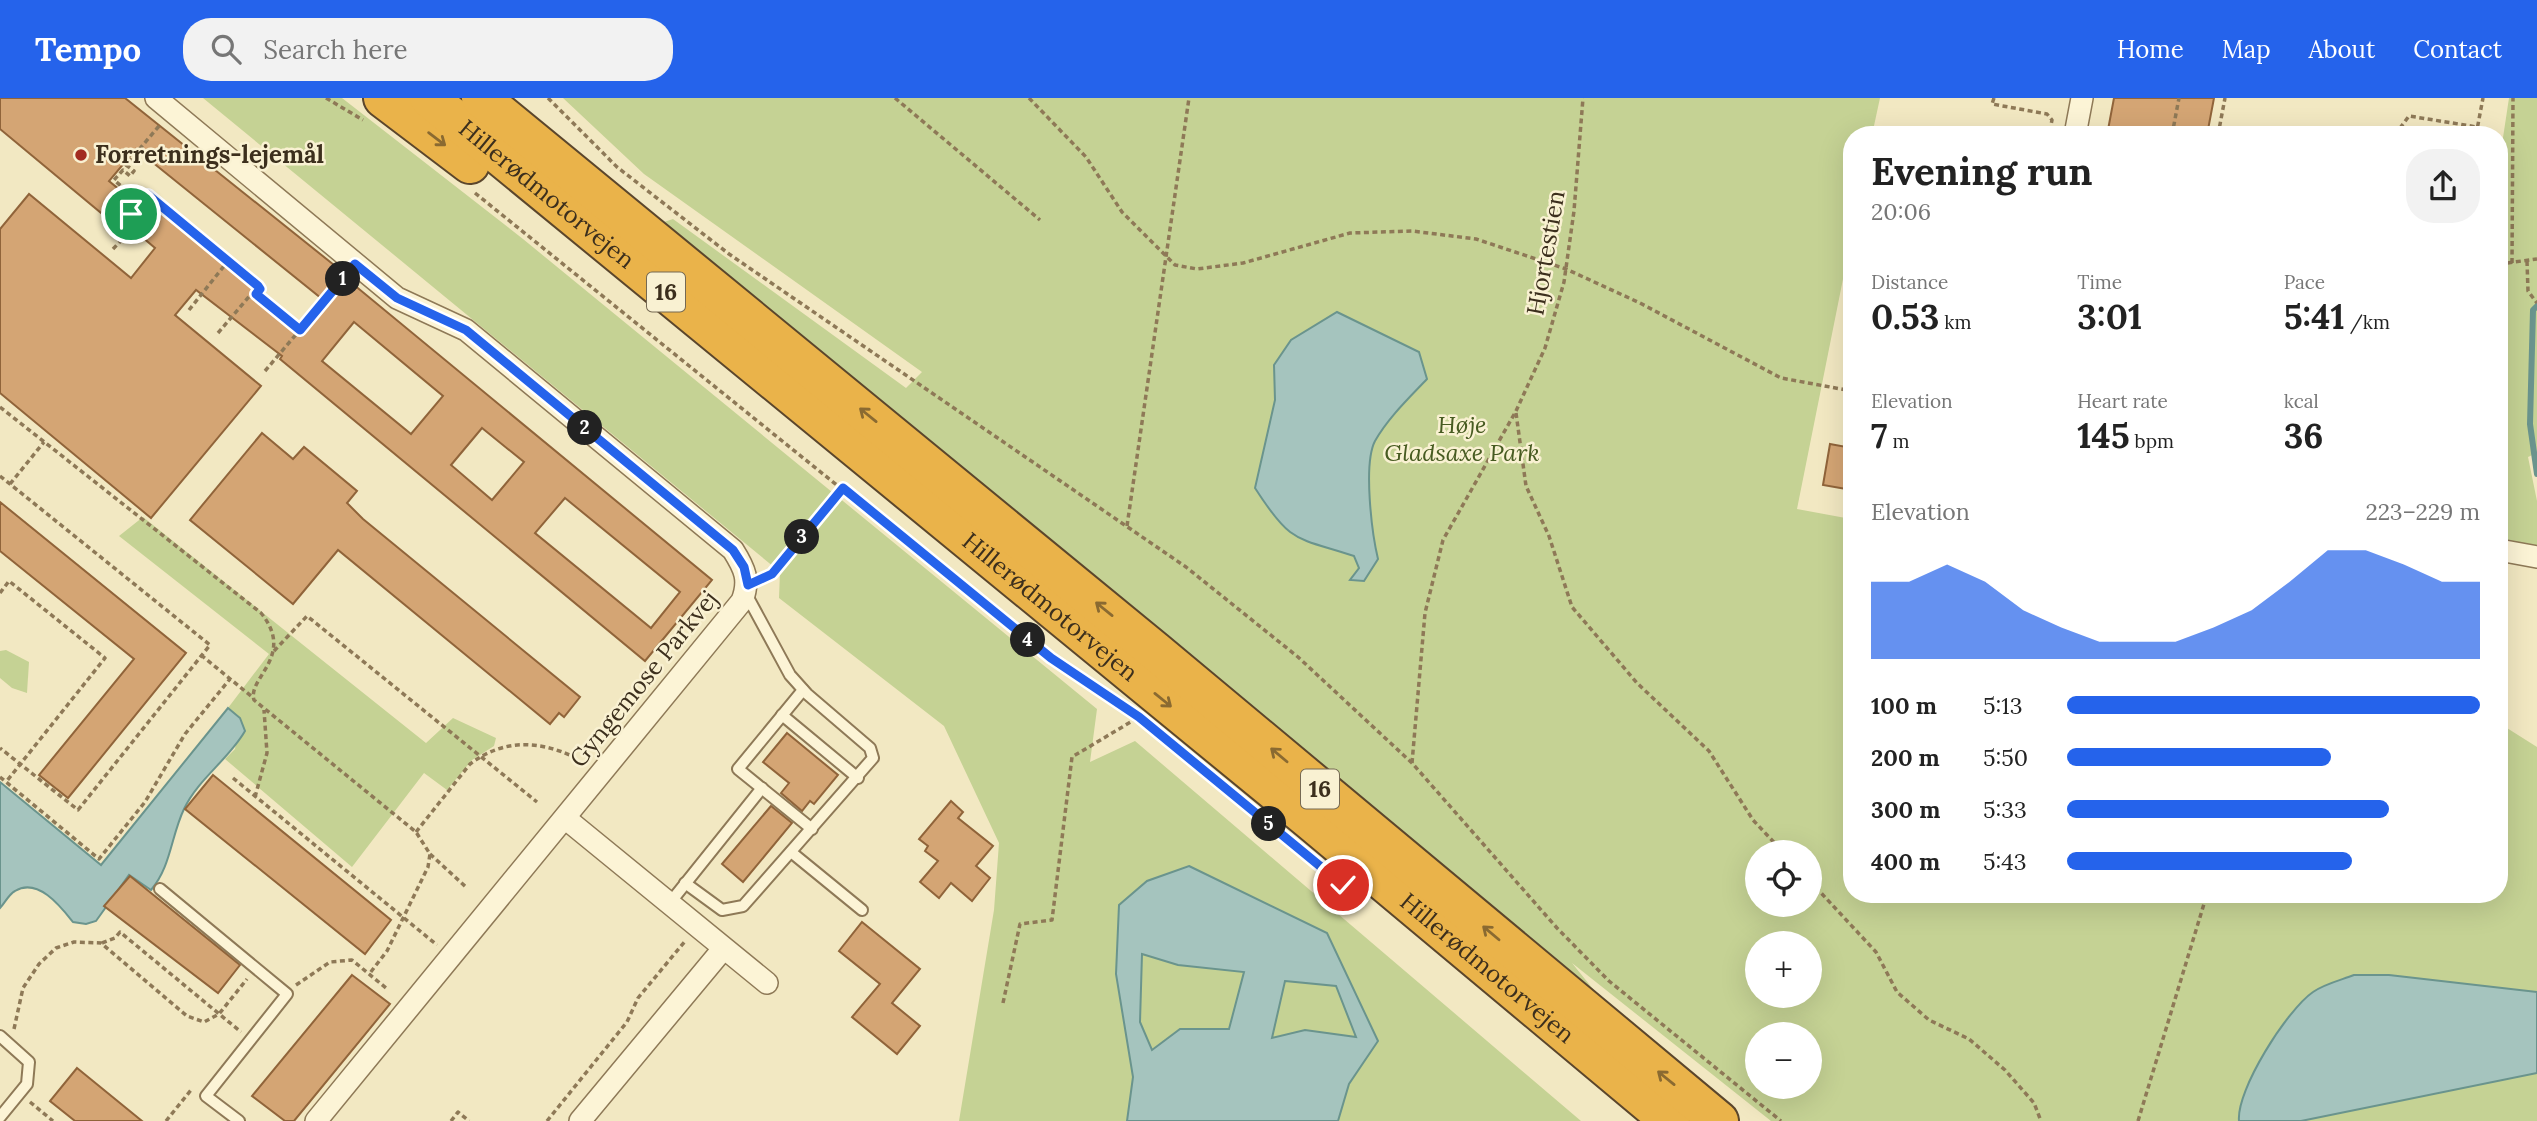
<!DOCTYPE html>
<html lang="en">
<head>
<meta charset="utf-8">
<style>
  body { margin:0; font-family:Lora,serif; background:#f2f2f2; color:#222; height:100vh; display:flex; flex-direction:column; font-size:26px; white-space:nowrap }
  * { box-sizing:border-box; margin:0 }
  p { font-size:23px; color:#767676 }
  .icon { flex:none; width:38px; height:38px; fill:none; stroke:currentColor; stroke-width:2; stroke-linecap:round; stroke-linejoin:round }
  .map { position:relative; flex:1; overflow:hidden }
  .sheet { position:absolute; left:1843px; top:28px; width:665px; height:777px; display:flex; flex-direction:column; background:#fff; border-radius:28px; box-shadow:0 7px 28px #0002 }
  .sheet>* { flex:none }
  .buttons { position:absolute; left:1745px; top:742px; display:grid; gap:14px }
  .buttons a { display:grid; place-items:center; width:77px; height:77px; border-radius:50%; background:#fff; box-shadow:0 7px 28px #0002; font-size:35px }
  .pin { position:absolute; display:grid; place-items:center; width:60px; height:60px; color:#fff; margin:-30px; border:4px solid #fff; border-radius:50%; box-shadow:0 2px 7px #0007 }
  .km { position:absolute; width:35px; height:35px; margin:-18px; border-radius:50%; background:#222; color:#fff; font-size:19px; line-height:35px; text-align:center }
  .round { display:grid; place-items:center; flex:none; width:74px; height:74px; border-radius:28px; background:#f2f2f2 }
  .headline { display:flex; align-items:center; justify-content:space-between; height:119px; padding:0 28px }
  h1 { font-size:38px; font-weight:800; line-height:52px }
  .metrics { display:grid; grid-template-columns:repeat(3,1fr); gap:10px; height:119px; padding:7px 28px }
  .metrics div { display:grid; align-content:center }
  .metrics b { font-size:35px; font-weight:800 }
  .metrics small { font-size:19px; font-weight:400 }
  .metrics p { font-size:19px }
  .chart { height:196px; padding:14px 28px }
  .chart p { display:flex; justify-content:space-between }
  .chart svg { width:100%; height:126px; margin-top:7px; fill:#2563eb; opacity:.7 }
  ul { padding:0 28px; list-style:none; font-size:23px }
  li { display:grid; grid-template-columns:112px 84px 1fr; align-items:center; height:52px }
  li i { height:18px; border-radius:9px; background:#2563eb }
  header { display:flex; align-items:center; gap:42px; box-sizing:border-box; height:98px; padding:0 35px; background:#2563eb; color:#fff }
  header strong { font-size:33px }
  nav { display:flex; gap:38px; margin-inline-start:auto; font-size:24px }
  .search { width:490px; height:63px; background:#f2f2f2; display:flex; align-items:center; gap:18px; box-sizing:border-box; padding:0 24px; border-radius:28px; color:#767676; font-size:26px }
  .map>svg:first-child { display:block }
  .green { fill:#c5d294; fill-rule:evenodd }
  .water { fill:#a5c4be; stroke:#6a948d; stroke-width:2; fill-rule:evenodd }
  .lines { fill:none; stroke-linecap:round; stroke-linejoin:round }
  .stream { stroke:#6a948d; stroke-width:6 }
  .building { fill:#d4a574; stroke:#90643a; stroke-width:2; fill-rule:evenodd }
  .lane-casing { stroke:#8e7957; stroke-width:14 }
  .street-casing { stroke:#8e7957; stroke-width:24 }
  .highway-casing { stroke:#5b462c; stroke-width:42 }
  .path { stroke:#8e7957; stroke-width:3.5; stroke-dasharray:5 3.5; stroke-linecap:butt }
  .lane { stroke:#fcf4d6; stroke-width:10 }
  .street { stroke:#fcf4d6; stroke-width:21 }
  .highway { stroke:#eab34a; stroke-width:38 }
  .oneway { stroke:#8a6a31 }
  .route-casing { stroke:#fff; stroke-width:14 }
  .route { stroke:#2563eb; stroke-width:9 }
  .poi-dot { fill:#a32c21; stroke:#f9f1d2; stroke-width:2.5 }
  .labels { text-anchor:middle; stroke-width:5; stroke-linejoin:round; paint-order:stroke }
  .shield { fill:#f9f1d2; stroke:#756953; stroke-width:2 }
  .shield-label { font-size:23px; font-weight:bold; fill:#3c2f1d }
  .poi-label { font-size:24px; font-weight:bold; fill:#3c2f1d; stroke:#f9f1d2; text-anchor:start }
  .street-label { font-size:24px; fill:#3c2f1d; stroke:#f9f1d2 }
  .park-label { font-size:24px; font-style:italic; fill:#475b21; stroke:#f9f1d2 }
</style>
</head>
<body>
<header>
<strong>Tempo</strong>
<div class="search"><svg class="icon" aria-label="search" viewBox="0 0 24 24"><circle cx="10" cy="10" r="6"/><path d="M15 15l6 6"/></svg>Search here</div>
<nav><a>Home</a><a>Map</a><a>About</a><a>Contact</a></nav>
</header>
<div class="map">
<svg width="2537" height="1023" viewBox="0 0 2537 1023">
  <rect width="100%" height="100%" fill="#f2e8c2"/>
  <g class="green">
    <path d="M203,0h139l181,141 574,470 -7,53 45,-21 446,380h-622l35,-211 5,-67 -55,-117 -165,-128 1,-26z"/>
    <path d="M563,0h1317l-8,37h-20l-1,104 -54,270 54,10 1,375h647v-171l38,24v374h-766l-199,-158 21,26 -932,-766 12,-4 233,169 16,-16 -278,-198zM1757,754h53v53h-53zM1757,845h53v53h-53zM1757,936h53v53h-53z"/>
    <path d="M2509,0h28v355l-9,4 9,44v46l-38,-7v-376z"/>
    <path d="M143,419l283,226 27,-25 43,20 -2,8 -22,14 -25,30 -23,-17 -72,94 -127,-108 10,-10 5,-31 -12,-10 41,-54 -150,-118z"/>
    <path d="M6,552l23,12 -2,31 -15,-5 -12,-10v-27z"/>
  </g>
  <g class="water">
    <path d="M1337,214l82,40 8,27c-18,19 -39,39 -52,62 -12,23 -3,93 3,118l-14,22 -14,-1 9,-12 -5,-12c-59,-19 -63,-12 -99,-68l20,-88 -1,-35 17,-25z"/>
    <path d="M228,610l12,10 5,13c-16,28 -47,48 -61,78 -13,27 -13,58 -33,81l-22,-15 -33,46 -10,3 -13,-2c-12,-15 -35,-45 -58,-31 -6,3 -11,13 -15,17v-126l101,83z"/>
    <path d="M1189,768l138,67 51,108 -29,43 -11,37h-211l6,-44 -17,-103 3,-69 28,-24zM1142,856l36,11 66,7 -15,57h-49l-28,21 -12,-28zM1285,883l51,5 20,51 -51,-7 -33,8z"/>
    <path d="M2354,877h35l148,17v81l-236,48h-62c-3,-31 48,-111 74,-129 11,-8 28,-12 41,-17z"/>
  </g>
  <g class="lines">
    <path class="stream" d="M2537,208l-4,4 -3,114 7,50"/>
  </g>
  <g class="building">
    <path d="M0,0h125l219,175 -2,2 370,305 -67,81 -365,-302 2,-3 -86,-66 -21,25 86,71 -110,132 -151,-125v-164l29,-35 102,84 24,-30 -26,-22 -5,6 -124,-103zM136,51l191,154 -26,31 -50,-41 6,-6 -23,-18 -2,2 -84,-71 -6,8 -33,-27zM354,224l89,74 -32,38 -89,-73zM482,330l42,34 -32,38 -41,-35zM565,400l115,94 -29,36 -116,-95z"/>
    <path d="M2114,0h100l-7,37h-100z"/>
    <path d="M262,335l31,26 11,-12 53,44 -10,12 16,16 217,178 -16,20 -5,-4 -9,11 -212,-174 -45,54 -103,-84z"/>
    <path d="M1830,346l22,4v42l-29,-5z"/>
    <path d="M0,404l186,151 -118,145 -29,-23 95,-116 -134,-108z"/>
    <path d="M787,635l51,42 -24,29 -4,-3 -8,10 -21,-18 8,-10 -26,-21z"/>
    <path d="M213,677l178,145 -26,34 -180,-145z"/>
    <path d="M951,703l12,11 -5,6 35,28 -17,20 14,12 -18,23 -21,-18 -12,15 -19,-16 18,-21 -13,-10 3,-5 -9,-7z"/>
    <path d="M771,708l21,17 -49,59 -21,-18z"/>
    <path d="M130,778l110,89 -22,28 -114,-87z"/>
    <path d="M862,824l58,47 -28,34 28,23 -23,28 -45,-37 28,-33 -41,-33z"/>
    <path d="M352,877l38,29 -96,117h-9l-33,-25z"/>
    <path d="M77,970l65,53h-67l-25,-20z"/>
  </g>
  <g class="lines">
    <g class="lane-casing">
      <g id="lane">
        <path d="M803,592l-65,79 74,60"/>
        <path d="M782,617l76,63"/>
        <path d="M791,754l71,58"/>
        <path d="M685,785l37,27 21,-4 130,-148 -3,-10 -63,-54 -17,-19 -45,-83"/>
        <path d="M160,791l127,105 -81,102 33,25"/>
        <path d="M669,806l93,-116"/>
        <path d="M0,938l29,26 -2,22 -27,33"/>
      </g>
    </g>
    <g class="street-casing">
      <g id="street">
        <path d="M156,0l241,200 69,32 267,220c12,19 17,30 9,51l-426,520"/>
        <path d="M2075,37l7,-37"/>
        <path d="M2499,452l38,7"/>
        <path d="M565,720l202,165"/>
        <path d="M580,1023l143,-172"/>
      </g>
    </g>
    <g class="highway-casing">
      <g id="highway">
        <path d="M383,0l87,66"/>
        <path id="s1" d="M429,0l882,723 359,300"/>
        <path d="M481,0l674,553 564,470"/>
      </g>
    </g>
    <g class="path">
      <path d="M326,0l37,22"/>
      <path d="M548,0l69,69 112,87 457,313 112,90 114,106 145,165 52,53 172,140"/>
      <path d="M895,0l145,122"/>
      <path d="M1029,0l57,59 36,55 53,53 22,4 46,-6 107,-30 62,-2 64,8 90,30 74,34 141,75 71,13"/>
      <path d="M1994,0l-2,6 55,10 5,6 -3,15"/>
      <path d="M159,28l-33,39 8,6 -4,5 -7,-6 -9,10 27,23 7,-8 110,91 2,2 -4,6 44,36"/>
      <path d="M2172,37l7,-37"/>
      <path d="M2218,37l7,-37"/>
      <path d="M2395,37l14,-19 68,11"/>
      <path d="M2476,37l7,-37"/>
      <path d="M475,95l576,465 70,47"/>
      <path d="M113,151l26,-27 -8,-8 10,-11"/>
      <path d="M2527,163l1,30 9,12"/>
      <path d="M2512,165l1,-165"/>
      <path d="M2499,166l38,-5"/>
      <path d="M189,212l39,-49"/>
      <path d="M218,235l40,-47"/>
      <path d="M265,273l78,-92"/>
      <path d="M0,309l261,206c35,43 -14,65 -7,87l162,132 14,22 -2,13 -41,84 -17,22"/>
      <path d="M1516,315l10,73 23,50 23,71 65,76 72,68 44,69 30,32"/>
      <path d="M0,378l210,169 -132,165 -78,-62"/>
      <path d="M10,386l34,-42"/>
      <path d="M1127,428l62,-428"/>
      <path d="M767,478l76,-88"/>
      <path d="M0,495l9,-12 96,77 -99,124"/>
      <path d="M274,553l33,-35 230,186"/>
      <path d="M201,557l50,41"/>
      <path d="M1412,665l13,-150 18,-73 73,-129 29,-63 19,-66 10,-71 9,-113"/>
      <path d="M0,679l99,82 46,-57 40,-68 45,-55"/>
      <path d="M233,680l204,167"/>
      <path d="M255,699l12,-44 -3,-43"/>
      <path d="M416,734l54,-68c33,-25 68,-24 104,-7"/>
      <path d="M430,756l37,34"/>
      <path d="M1810,783l66,71 21,40 32,28 40,19 36,31 29,33 7,18"/>
      <path d="M102,845l13,-5 5,-6 121,100"/>
      <path d="M296,887l34,-23 22,-2 34,28"/>
      <path d="M1003,905l17,-79 32,-4 20,-163 67,-40"/>
      <path d="M14,931l9,-41 16,-24 17,-16 18,-6 27,1 86,73 17,6 15,-8 28,-35"/>
      <path d="M30,1004l23,19"/>
      <path d="M166,1023l25,-31"/>
      <path d="M451,1023l7,-9 11,9"/>
      <path d="M547,1023l80,-99 11,-24 48,-58"/>
      <path d="M2138,1023l69,-227"/>
    </g>
    <use href="#lane" class="lane"/>
    <use href="#street" class="street"/>
    <use href="#highway" class="highway"/>
  </g>
  <defs><path id="oneway-shaft" d="M-6 0H5M1.5-3L5.5 0L1.5 3" fill="none" stroke-width="1.6" stroke-linecap="round" stroke-linejoin="round" transform="scale(1.75)"/></defs>
  <g class="oneway">
    <use href="#oneway-shaft" transform="translate(437 41) rotate(37)"/>
    <use href="#oneway-shaft" transform="translate(868 317) rotate(-141)"/>
    <use href="#oneway-shaft" transform="translate(1104 511) rotate(-141)"/>
    <use href="#oneway-shaft" transform="translate(1163 602) rotate(39)"/>
    <use href="#oneway-shaft" transform="translate(1279 657) rotate(-140)"/>
    <use href="#oneway-shaft" transform="translate(1491 835) rotate(-140)"/>
    <use href="#oneway-shaft" transform="translate(1666 980) rotate(-141)"/>
  </g>
  <g class="lines">
    <g class="route-casing">
      <path id="route" d="M131,116l17,-19 110,91 2,3 -4,5 44,36 55,-66 42,34 69,32 267,220 11,17 4,18 24,-11 71,-86 208,170 88,59 204,168"/>
    </g>
    <use href="#route" class="route"/>
  </g>
  <circle class="poi-dot" cx="81" cy="57" r="7"/>
  <g class="labels">
    <g class="shield">
      <rect x="647" y="174.5" width="38" height="39" rx="5"/>
      <rect x="1301" y="671.5" width="38" height="39" rx="5"/>
    </g>
    <g class="shield-label">
      <text x="666" y="202">16</text>
      <text x="1320" y="699">16</text>
    </g>
    <g class="poi-label">
      <text x="95" y="65">Forretnings-lejemål</text>
    </g>
    <g class="street-label">
      <text dy="8" stroke="none"><textPath href="#s1" startOffset="152">Hillerødmotorvejen</textPath></text>
      <text transform="translate(1546 155) rotate(-80)" y="8">Hjortestien</text>
      <text dy="8" stroke="none"><textPath href="#s1" startOffset="803">Hillerødmotorvejen</textPath></text>
      <text transform="translate(644 581) rotate(-51)" y="8">Gyngemose Parkvej</text>
      <text dy="8" stroke="none"><textPath href="#s1" startOffset="1370">Hillerødmotorvejen</textPath></text>
    </g>
    <g class="park-label">
      <text x="1462" y="335">Høje<tspan x="1462" dy="28">Gladsaxe Park</tspan></text>
    </g>
  </g>
</svg>
<div class="buttons">
<a><svg class="icon" aria-label="locate" viewBox="0 0 24 24"><circle cx="12" cy="12" r="6"/><path d="M12 2v4M12 18v4M2 12h4M18 12h4"/></svg></a>
<a>+</a>
<a>−</a>
</div>
<div class="pin" style="left:131px;top:116px;background:#1e9e55"><svg class="icon" aria-label="arrive" viewBox="0 0 24 24"><path d="M6 21V4h12l-3 4 3 4H6"/></svg></div>
<div class="pin" style="left:1343px;top:787px;background:#d93025"><svg class="icon" aria-label="check" viewBox="0 0 24 24"><path d="M5 12l5 5 9-10"/></svg></div>
<b class="km" style="left:343px;top:181px">1</b>
<b class="km" style="left:585px;top:330px">2</b>
<b class="km" style="left:802px;top:439px">3</b>
<b class="km" style="left:1028px;top:542px">4</b>
<b class="km" style="left:1269px;top:726px">5</b>
<section class="sheet">
<div class="headline"><div><h1>Evening run</h1><p>20:06</p></div><a class="round"><svg class="icon" aria-label="share" viewBox="0 0 24 24"><path d="M12 15V3M7 8l5-5 5 5M5 13v7h14v-7"/></svg></a></div>
<div class="metrics">
<div><p>Distance</p><b>0.53<small> km</small></b></div>
<div><p>Time</p><b>3:01</b></div>
<div><p>Pace</p><b>5:41<small> /km</small></b></div>
</div>
<div class="metrics">
<div><p>Elevation</p><b>7<small> m</small></b></div>
<div><p>Heart rate</p><b>145<small> bpm</small></b></div>
<div><p>kcal</p><b>36</b></div>
</div>
<div class="chart"><p><span>Elevation</span>223–229 m</p>
<svg viewBox="0 0 160 44" preserveAspectRatio="none"><path d="M0 44V17L10 17L20 11L30 17L40 27L50 33L60 38L70 38L80 38L90 33L100 27L110 17L120 6L130 6L140 11L150 17L160 17V44z"/></svg>
</div>
<ul>
<li><b>100 m</b>5:13<i style="width:100%"></i></li>
<li><b>200 m</b>5:50<i style="width:64%"></i></li>
<li><b>300 m</b>5:33<i style="width:78%"></i></li>
<li><b>400 m</b>5:43<i style="width:69%"></i></li>
</ul>
</section>
</div>
</body>
</html>
